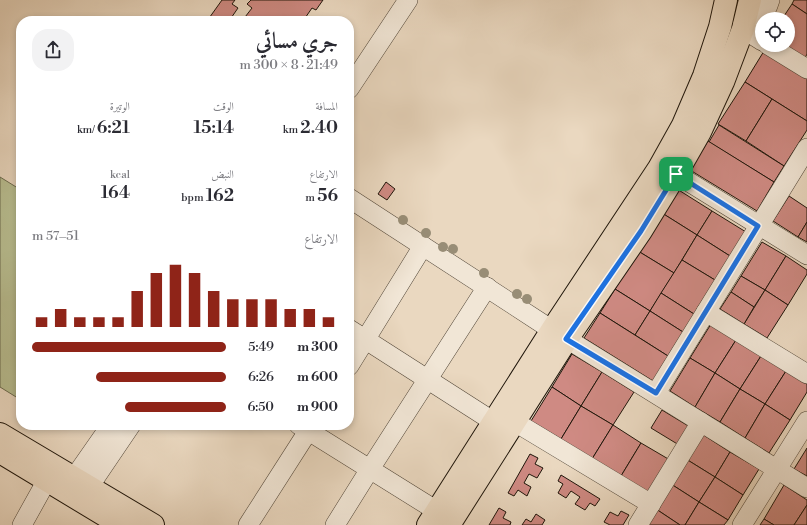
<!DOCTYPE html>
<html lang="ar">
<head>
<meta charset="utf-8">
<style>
  body { margin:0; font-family:"Libre Bodoni",Amiri,serif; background:#f2f2f3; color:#2b2b33; direction:rtl; height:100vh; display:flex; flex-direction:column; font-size:15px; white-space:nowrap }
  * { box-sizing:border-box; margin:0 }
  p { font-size:13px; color:#7c7c81 }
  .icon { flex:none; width:22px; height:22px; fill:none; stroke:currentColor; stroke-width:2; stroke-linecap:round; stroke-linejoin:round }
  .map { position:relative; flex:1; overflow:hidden; direction:ltr }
  .details { position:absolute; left:16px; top:16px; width:338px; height:414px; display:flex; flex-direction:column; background:#fff; border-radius:16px; box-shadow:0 2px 6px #0003; direction:rtl }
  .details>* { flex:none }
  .controls { position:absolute; left:755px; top:12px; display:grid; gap:8px }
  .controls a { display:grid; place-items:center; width:40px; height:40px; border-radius:50%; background:#fff; box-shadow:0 2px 6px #0003; font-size:20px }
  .pin { position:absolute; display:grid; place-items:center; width:34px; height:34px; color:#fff; margin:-17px; border-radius:8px; box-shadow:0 2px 6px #0006 }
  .round { display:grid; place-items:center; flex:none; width:42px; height:42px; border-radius:16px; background:#f2f2f3 }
  .headline { display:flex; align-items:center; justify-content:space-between; height:68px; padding:0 16px }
  h1 { font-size:22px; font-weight:600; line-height:30px }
  .figures { display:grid; grid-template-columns:repeat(3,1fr); gap:6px; height:68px; padding:4px 16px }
  .figures div { display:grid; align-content:center }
  .figures b { font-size:17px; font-weight:600 }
  .figures small { font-size:11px; font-weight:400 }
  .figures p { font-size:11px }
  .chart { height:112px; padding:8px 16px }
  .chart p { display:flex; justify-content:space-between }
  .chart svg { width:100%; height:72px; margin-top:4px; stroke:#8f2418; stroke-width:6 }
  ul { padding:0 16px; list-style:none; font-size:13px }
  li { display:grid; grid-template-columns:64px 48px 1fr; align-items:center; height:30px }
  li i { height:10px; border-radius:5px; background:#8f2418 }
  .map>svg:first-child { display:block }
  .green { fill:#b8be91; stroke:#6b6a4e }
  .building { fill:#cf8a83; stroke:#1e150a }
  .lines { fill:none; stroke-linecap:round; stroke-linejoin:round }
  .minor-casing { stroke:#514638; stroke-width:20 }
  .major-casing { stroke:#1e150a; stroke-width:24 }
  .minor { stroke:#f1e6d6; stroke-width:19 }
  .major { stroke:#ead8c0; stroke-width:22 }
  .tree { fill:#988d76 }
  .route-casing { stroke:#fff; stroke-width:8 }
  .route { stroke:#1a73e8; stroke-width:5 }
</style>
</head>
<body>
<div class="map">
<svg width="807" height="525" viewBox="0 0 807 525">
  <rect width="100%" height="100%" fill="#ead8c0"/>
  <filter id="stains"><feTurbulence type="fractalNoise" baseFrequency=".005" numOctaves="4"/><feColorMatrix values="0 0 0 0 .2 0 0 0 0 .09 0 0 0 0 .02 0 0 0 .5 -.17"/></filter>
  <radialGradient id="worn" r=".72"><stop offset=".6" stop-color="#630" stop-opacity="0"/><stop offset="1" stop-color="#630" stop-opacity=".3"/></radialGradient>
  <path class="green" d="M0,177l21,13v210l-21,-13z"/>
  <g class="building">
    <path d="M222,0h13l-3,4 6,4 -9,13h-22z"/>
    <path d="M251,0h72l-7,10 -4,-2 -9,13h-61l10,-13 -5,-4z"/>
    <path d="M794,0h13v14l-15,-10z"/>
    <path d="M792,4l15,10v40l-2,4 -22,-13h5v-26h-6z"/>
    <path d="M764,51l43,27v43l-62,-39z"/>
    <path d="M745,82l27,17 -26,42 -28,-17z"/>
    <path d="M772,99l35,22v9l-23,36 -38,-25z"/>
    <path d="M719,125l65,41 -10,16 -65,-40z"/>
    <path d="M708,141l66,41 -17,29 -67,-41z"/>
    <path d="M386,182l9,7 -8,11 -9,-6z"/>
    <path d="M677,189l35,22 -15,24 -35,-22z"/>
    <path d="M789,196l18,12v14l-9,15 -25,-16z"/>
    <path d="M712,211l34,21 -16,24 -33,-21z"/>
    <path d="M662,213l35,22 -23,38 -36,-22z"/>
    <path d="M807,222v20l-9,-5z"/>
    <path d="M697,235l33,21 -15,24 -33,-20z"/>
    <path d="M762,242l24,14 -21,34 -24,-14z"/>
    <path d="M638,251l36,22 -24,38 -35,-22z"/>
    <path d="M786,256l21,14v4l-19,31 -23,-15z"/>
    <path d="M682,260l33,20 -21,34 -33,-21z"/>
    <path d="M741,276l24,14 -11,17 -23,-15z"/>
    <path d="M615,289l35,22 -15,24 -35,-22z"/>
    <path d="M765,290l23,15 -21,33 -23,-14z"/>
    <path d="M731,292l23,15 -10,17 -24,-15z"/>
    <path d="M661,293l33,21 -11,18 -33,-21z"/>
    <path d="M650,311l33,21 -15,24 -33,-21z"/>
    <path d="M600,313l68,43 -15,25 -69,-43z"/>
    <path d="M711,324l25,16 -21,33 -25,-15z"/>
    <path d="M736,340l25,16 -21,33 -25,-16z"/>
    <path d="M572,354l30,18 -21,34 -29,-19z"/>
    <path d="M761,356l25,15 -21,33 -25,-15z"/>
    <path d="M690,358l25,15 -20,34 -25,-16z"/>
    <path d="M786,371l21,13v8l-17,28 -25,-16z"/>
    <path d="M602,372l32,20 -21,33 -32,-19z"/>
    <path d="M715,373l25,16 -20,33 -25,-15z"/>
    <path d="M552,387l29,19 -20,33 -30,-18z"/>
    <path d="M740,389l25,15 -20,34 -25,-16z"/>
    <path d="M765,404l25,16 -21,33 -24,-15z"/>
    <path d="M581,406l32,19 -21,34 -31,-20z"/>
    <path d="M662,410l28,17 -11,18 -28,-17z"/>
    <path d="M613,425l28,18 -20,33 -29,-17z"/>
    <path d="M702,434l28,18 -15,25 -29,-18z"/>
    <path d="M641,443l29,17 -21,34 -28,-18z"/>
    <path d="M807,448v28l-13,-7z"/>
    <path d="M730,452l29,17 -16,26 -28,-18z"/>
    <path d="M530,454l8,4 -3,6 8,4 -6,10 -8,-4 -5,9 7,4 -4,9 -9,-6 -4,6 -6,-3z"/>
    <path d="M686,459l29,18 -16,25 -28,-18z"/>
    <path d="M561,475l39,24 -5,7 -5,-3 -5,7 -10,-6 5,-7 -9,-6 -5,7 -8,-5 5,-9 -5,-3z"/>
    <path d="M715,477l28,18 -15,25 -29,-18z"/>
    <path d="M671,484l28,18 -14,23h-5l-24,-16z"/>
    <path d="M784,485l23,15v5l-13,20h-20l-10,-6z"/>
    <path d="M699,502l29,18 -4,5h-39z"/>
    <path d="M807,505v20h-13z"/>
    <path d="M499,508l7,4 -3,6 8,4 -1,3h-21z"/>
    <path d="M656,509l24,16h-33z"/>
    <path d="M621,511l8,4 -6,10h-13l-6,-3 6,-10 8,4z"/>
    <path d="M536,514l9,6 -3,5h-20l4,-6 5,3z"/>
    <path d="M764,519l10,6h-14z"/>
  </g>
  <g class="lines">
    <g class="minor-casing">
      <g id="minor">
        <path d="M743,24c18,-7 21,-5 27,-24"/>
        <path d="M743,29l19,12"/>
        <path d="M768,45l39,24"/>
        <path d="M349,89l59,-89"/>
        <path d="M676,174l131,81"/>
        <path d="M349,198l203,132"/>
        <path d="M706,312l101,62"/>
        <path d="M349,329l145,93"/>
        <path d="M567,339l240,149"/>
        <path d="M349,366l74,-120"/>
        <path d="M656,393l151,-245"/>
        <path d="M515,422l136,82"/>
        <path d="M299,425l138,86"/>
        <path d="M74,478l37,-53"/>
        <path d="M89,487l42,-62"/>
        <path d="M22,525l25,-45"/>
        <path d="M248,525l64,-100"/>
        <path d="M335,525l35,-56 117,-182"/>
        <path d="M638,525l63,-103"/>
        <path d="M742,525l65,-104"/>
      </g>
    </g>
    <g class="major-casing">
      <g id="major">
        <path d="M0,434l153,91"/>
        <path d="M0,452l121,73"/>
        <path d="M428,525l124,-195 107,-162 24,-43 21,-49 16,-49 6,-27"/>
        <path d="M449,525l118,-186 74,-108 35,-57 24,-42 23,-50 20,-53 7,-29"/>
      </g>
    </g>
    <use href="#minor" class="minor"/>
    <use href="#major" class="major"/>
  </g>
  <g class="tree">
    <circle cx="403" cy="220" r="5"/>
    <circle cx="426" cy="233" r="5"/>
    <circle cx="443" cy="247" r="5"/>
    <circle cx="453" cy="249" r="5"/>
    <circle cx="484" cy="273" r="5"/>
    <circle cx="517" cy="294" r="5"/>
    <circle cx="527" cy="299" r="5"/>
  </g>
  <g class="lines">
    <g class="route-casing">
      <path id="route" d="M676,174l82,52 -102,167 -90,-54 75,-108z"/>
    </g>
    <use href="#route" class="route"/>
  </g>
  <rect width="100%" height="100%" filter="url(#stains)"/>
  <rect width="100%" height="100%" fill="url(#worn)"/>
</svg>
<div class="controls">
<a><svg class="icon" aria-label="locate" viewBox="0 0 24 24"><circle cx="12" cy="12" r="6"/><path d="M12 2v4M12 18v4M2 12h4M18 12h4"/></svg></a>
</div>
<div class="pin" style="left:676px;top:174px;background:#1e9e55"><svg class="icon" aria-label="arrive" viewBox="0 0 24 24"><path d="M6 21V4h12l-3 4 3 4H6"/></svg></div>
<section class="details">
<div class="headline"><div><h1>جري مسائي</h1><p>21:49 · 8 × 300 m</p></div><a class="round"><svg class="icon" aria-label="share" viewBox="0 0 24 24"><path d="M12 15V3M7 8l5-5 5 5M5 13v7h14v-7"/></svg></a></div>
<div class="figures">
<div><p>المسافة</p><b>2.40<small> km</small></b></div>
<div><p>الوقت</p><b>15:14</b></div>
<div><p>الوتيرة</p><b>6:21<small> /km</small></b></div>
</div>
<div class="figures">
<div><p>الارتفاع</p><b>56<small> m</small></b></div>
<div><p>النبض</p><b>162<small> bpm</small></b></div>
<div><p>kcal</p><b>164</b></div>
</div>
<div class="chart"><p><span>الارتفاع</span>51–57 m</p>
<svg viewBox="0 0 160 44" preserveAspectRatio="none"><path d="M5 44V38M15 44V33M25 44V38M35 44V38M45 44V38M55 44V22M65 44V11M75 44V6M85 44V11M95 44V22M105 44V27M115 44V27M125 44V27M135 44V33M145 44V33M155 44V38"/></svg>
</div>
<ul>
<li><b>300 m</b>5:49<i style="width:100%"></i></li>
<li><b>600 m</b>6:26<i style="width:67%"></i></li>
<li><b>900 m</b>6:50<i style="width:52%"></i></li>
</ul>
</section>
</div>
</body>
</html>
